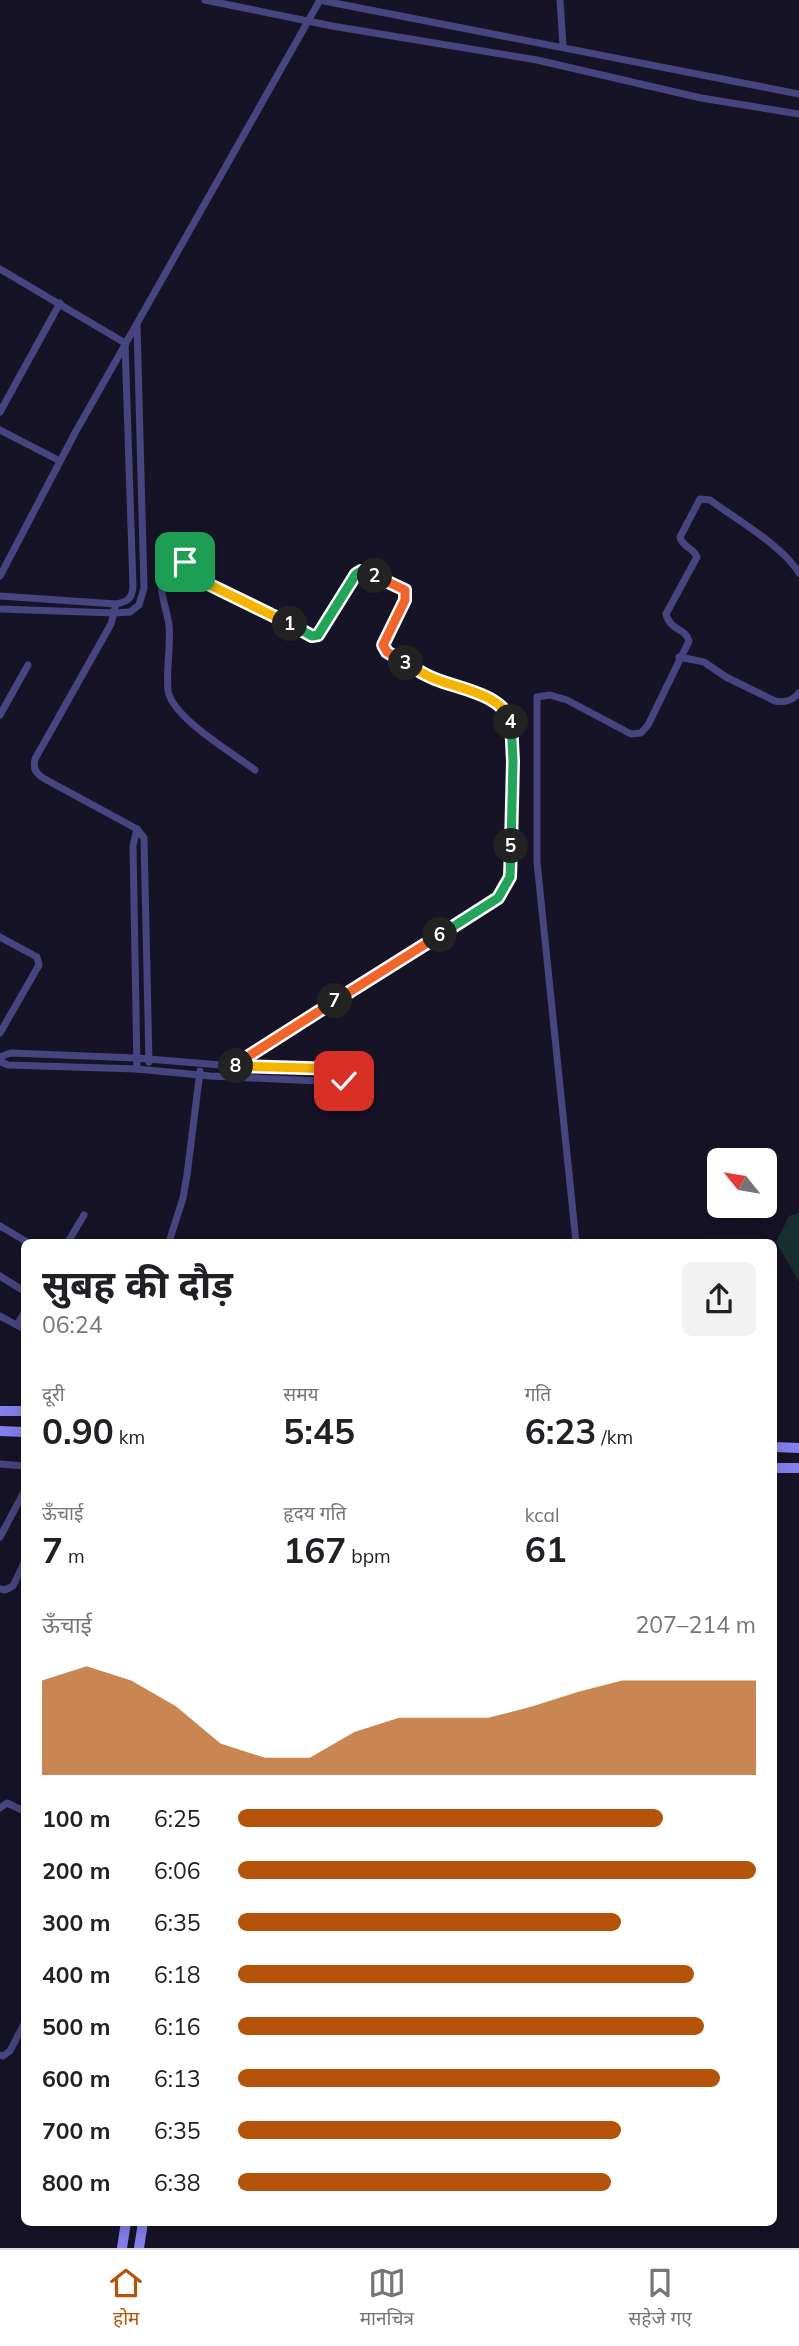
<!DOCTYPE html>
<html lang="hi">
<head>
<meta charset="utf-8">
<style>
  body { margin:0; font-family:Mulish,"Noto Sans Devanagari",sans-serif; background:#f2f2f2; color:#202124; height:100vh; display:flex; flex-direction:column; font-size:26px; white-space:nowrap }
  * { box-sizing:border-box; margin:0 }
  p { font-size:23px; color:#757577 }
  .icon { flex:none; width:38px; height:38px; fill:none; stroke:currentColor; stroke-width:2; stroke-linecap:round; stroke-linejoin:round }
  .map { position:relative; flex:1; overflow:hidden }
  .details { position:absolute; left:21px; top:1239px; width:756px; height:987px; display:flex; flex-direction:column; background:#fff; border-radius:10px; box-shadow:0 4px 18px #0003 }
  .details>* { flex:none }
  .needle { width:46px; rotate:300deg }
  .tools { position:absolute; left:707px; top:1148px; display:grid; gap:14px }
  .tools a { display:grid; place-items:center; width:70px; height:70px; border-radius:10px; background:#fff; box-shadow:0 4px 18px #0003; font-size:35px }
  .pin { position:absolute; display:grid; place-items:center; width:60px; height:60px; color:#fff; margin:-30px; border-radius:14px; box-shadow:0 4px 10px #0006 }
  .km { position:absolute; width:35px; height:35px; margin:-18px; border-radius:50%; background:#222; color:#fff; font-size:19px; line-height:35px; text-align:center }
  .round { display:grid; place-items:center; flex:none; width:74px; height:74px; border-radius:10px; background:#f2f2f2 }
  .head { display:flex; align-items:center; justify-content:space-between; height:119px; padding:0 21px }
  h1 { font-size:38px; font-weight:700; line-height:52px }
  .metrics { display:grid; grid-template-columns:repeat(3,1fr); gap:10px; height:119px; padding:7px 21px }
  .metrics div { display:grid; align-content:center }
  .metrics b { font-size:35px; font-weight:700 }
  .metrics small { font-size:19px; font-weight:400 }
  .metrics p { font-size:19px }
  .chart { height:196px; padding:14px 21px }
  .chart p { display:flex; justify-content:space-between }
  .chart svg { width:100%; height:126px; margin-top:7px; fill:#b45309; opacity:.7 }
  ul { padding:0 21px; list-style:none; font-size:23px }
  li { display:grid; grid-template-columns:112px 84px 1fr; align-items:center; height:52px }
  li i { height:18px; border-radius:9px; background:#b45309 }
  .dock { display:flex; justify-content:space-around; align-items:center; height:98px; border-top:2px solid #e0e0e0; background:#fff; font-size:19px; color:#757577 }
  .dock a { display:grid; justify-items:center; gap:4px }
  .dock .active { color:#b45309 }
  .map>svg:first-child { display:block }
  .green { fill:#17302f }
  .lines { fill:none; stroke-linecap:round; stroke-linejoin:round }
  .street { stroke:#474580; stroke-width:7 }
  .secondary { stroke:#8481ee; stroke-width:10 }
  .split-1-casing { stroke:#fff; stroke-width:14 }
  .split-2-casing { stroke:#fff; stroke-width:14 }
  .split-3-casing { stroke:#fff; stroke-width:14 }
  .split-4-casing { stroke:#fff; stroke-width:14 }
  .split-5-casing { stroke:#fff; stroke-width:14 }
  .split-6-casing { stroke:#fff; stroke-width:14 }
  .split-7-casing { stroke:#fff; stroke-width:14 }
  .split-8-casing { stroke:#fff; stroke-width:14 }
  .split-9-casing { stroke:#fff; stroke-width:14 }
  .split-1 { stroke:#f5b400; stroke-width:9 }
  .split-2 { stroke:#22a559; stroke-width:9 }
  .split-3 { stroke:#f0652b; stroke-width:9 }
  .split-4 { stroke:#f5b400; stroke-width:9 }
  .split-5 { stroke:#22a559; stroke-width:9 }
  .split-6 { stroke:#22a559; stroke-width:9 }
  .split-7 { stroke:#f0652b; stroke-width:9 }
  .split-8 { stroke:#f0652b; stroke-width:9 }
  .split-9 { stroke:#f5b400; stroke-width:9 }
</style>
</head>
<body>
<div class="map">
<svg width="799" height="2248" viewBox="0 0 799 2248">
  <rect width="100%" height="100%" fill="#171327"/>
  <path class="green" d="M799,1213v69l-23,-40 13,-26z"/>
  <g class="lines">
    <g class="street">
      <path d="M205,0l127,26 205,34 164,38 98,16"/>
      <path d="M319,0l480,94"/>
      <path d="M560,0l3,46"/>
      <path d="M0,269l125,74 8,244c-1,12 -6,15 -17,17l-116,-8"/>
      <path d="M0,412l60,-109"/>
      <path d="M0,430l60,31"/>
      <path d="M0,576l75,-143 245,-433"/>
      <path d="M116,604l-5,20 -76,135c-2,10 0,13 8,19l94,51 7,9 5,224"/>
      <path d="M0,609l115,4 15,-1 9,-7 5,-17 -7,-264"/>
      <path d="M679,657l25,5 22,15 49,24c10,2 17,0 24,-8"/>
      <path d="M0,715l28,-50"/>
      <path d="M137,829l-4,17 4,223"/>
      <path d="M0,937l37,20 2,8 -39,68"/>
      <path d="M11,1053l125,5 97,8 106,3 7,3 -2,9 -4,1 -130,-6 -73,-7 -129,-4 -7,-3 1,-6z"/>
      <path d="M233,1066l254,-160 11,-8 12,-21 2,-150 -4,-12 -8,-10 -11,-7 -55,-20 -50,-29v-9l23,-45c-5,-11 -41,-26 -51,-21l-33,54 -5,7 -6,1 -110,-55 -14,-18 -16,-2 -8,5c-8,19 2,39 5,59 2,21 -3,44 -1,65 3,27 65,63 87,80"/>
      <path d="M0,1226l27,16"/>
      <path d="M68,1242l16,-27"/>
      <path d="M169,1242l14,-44 4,-23 13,-104"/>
      <path d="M576,1242l-39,-380v-165l13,-2 17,5 64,34 10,-1 7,-8 41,-84c-4,-14 -18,-9 -23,-27l31,-57c-3,-9 -15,-10 -17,-20l20,-38 10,1c27,20 72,45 89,73"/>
      <path d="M0,1276l24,15"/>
      <path d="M0,1316l24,13"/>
      <path d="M17,1325l7,-12"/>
      <path d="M0,1464l24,2"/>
      <path d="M0,1537l24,-45"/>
      <path d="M0,1589l5,1 8,-4 11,-23"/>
      <path d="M0,1808l7,-5 17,8"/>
      <path d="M0,2055l3,1 7,-5 14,-27"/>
    </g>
    <g class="secondary">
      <path d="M0,1411h24"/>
      <path d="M0,1431l24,1"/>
      <path d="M774,1447l25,1"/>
      <path d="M774,1468h25"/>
      <path d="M122,2248l4,-26"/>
      <path d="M139,2248l4,-26"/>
    </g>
  </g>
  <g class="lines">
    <g class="split-1-casing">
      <path id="split-1" d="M185,562l6,4 11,15 88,43"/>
    </g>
    <g class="split-2-casing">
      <path id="split-2" d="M290,624l22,12 6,-1 38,-61 5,-3 14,5"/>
    </g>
    <g class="split-3-casing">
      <path id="split-3" d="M375,576l30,14v10l-22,45 4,7 19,11"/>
    </g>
    <g class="split-4-casing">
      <path id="split-4" d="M406,663c9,6 19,12 29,16 25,10 67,15 76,43"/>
    </g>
    <g class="split-5-casing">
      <path id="split-5" d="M511,722l2,39 -2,85"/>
    </g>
    <g class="split-6-casing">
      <path id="split-6" d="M440,935l58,-37 12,-21 1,-31"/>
    </g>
    <g class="split-7-casing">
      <path id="split-7" d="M335,1001l105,-66"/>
    </g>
    <g class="split-8-casing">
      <path id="split-8" d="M236,1066h-3l102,-65"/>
    </g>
    <g class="split-9-casing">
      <path id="split-9" d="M236,1066l103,3 7,3 -2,9"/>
    </g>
    <use href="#split-1" class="split-1"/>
    <use href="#split-2" class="split-2"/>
    <use href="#split-3" class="split-3"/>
    <use href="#split-4" class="split-4"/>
    <use href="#split-5" class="split-5"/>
    <use href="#split-6" class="split-6"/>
    <use href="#split-7" class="split-7"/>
    <use href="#split-8" class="split-8"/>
    <use href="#split-9" class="split-9"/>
  </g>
</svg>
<div class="tools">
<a><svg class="needle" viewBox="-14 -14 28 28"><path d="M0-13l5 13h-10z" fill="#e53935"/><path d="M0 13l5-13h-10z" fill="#757577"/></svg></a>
</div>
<div class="pin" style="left:185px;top:562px;background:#1e9e55"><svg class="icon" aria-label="arrive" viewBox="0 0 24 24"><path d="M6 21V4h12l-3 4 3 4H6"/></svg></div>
<div class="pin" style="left:344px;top:1081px;background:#d93025"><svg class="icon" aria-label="check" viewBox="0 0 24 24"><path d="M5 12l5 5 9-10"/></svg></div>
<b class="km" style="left:290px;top:624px">1</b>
<b class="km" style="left:375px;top:576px">2</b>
<b class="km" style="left:406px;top:663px">3</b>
<b class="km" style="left:511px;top:722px">4</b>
<b class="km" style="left:511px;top:846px">5</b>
<b class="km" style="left:440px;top:935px">6</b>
<b class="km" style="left:335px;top:1001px">7</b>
<b class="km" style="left:236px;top:1066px">8</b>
<section class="details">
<div class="head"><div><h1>सुबह की दौड़</h1><p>06:24</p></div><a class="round"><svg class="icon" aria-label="share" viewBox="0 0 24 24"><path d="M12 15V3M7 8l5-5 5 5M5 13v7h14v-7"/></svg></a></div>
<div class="metrics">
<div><p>दूरी</p><b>0.90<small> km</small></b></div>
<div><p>समय</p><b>5:45</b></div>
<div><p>गति</p><b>6:23<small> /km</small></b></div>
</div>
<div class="metrics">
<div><p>ऊँचाई</p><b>7<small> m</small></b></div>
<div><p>हृदय गति</p><b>167<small> bpm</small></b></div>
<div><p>kcal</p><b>61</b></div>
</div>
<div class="chart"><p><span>ऊँचाई</span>207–214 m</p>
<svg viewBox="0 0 160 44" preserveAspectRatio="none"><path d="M0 44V11L10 6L20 11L30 20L40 33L50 38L60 38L70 29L80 24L90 24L100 24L110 20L120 15L130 11L140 11L150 11L160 11V44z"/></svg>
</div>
<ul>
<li><b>100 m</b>6:25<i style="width:82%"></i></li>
<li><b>200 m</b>6:06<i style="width:100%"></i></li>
<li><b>300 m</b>6:35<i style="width:74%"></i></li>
<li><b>400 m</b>6:18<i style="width:88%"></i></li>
<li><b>500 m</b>6:16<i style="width:90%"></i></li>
<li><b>600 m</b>6:13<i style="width:93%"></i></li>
<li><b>700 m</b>6:35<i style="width:74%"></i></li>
<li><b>800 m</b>6:38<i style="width:72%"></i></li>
</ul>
</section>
</div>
<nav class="dock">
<a class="active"><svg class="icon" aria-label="home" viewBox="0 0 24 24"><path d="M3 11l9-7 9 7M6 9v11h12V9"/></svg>होम</a>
<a><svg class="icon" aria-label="map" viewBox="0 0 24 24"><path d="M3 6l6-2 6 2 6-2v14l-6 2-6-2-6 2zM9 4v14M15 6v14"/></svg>मानचित्र</a>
<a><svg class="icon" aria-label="saved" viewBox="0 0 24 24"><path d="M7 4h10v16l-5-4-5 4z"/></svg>सहेजे गए</a>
</nav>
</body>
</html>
